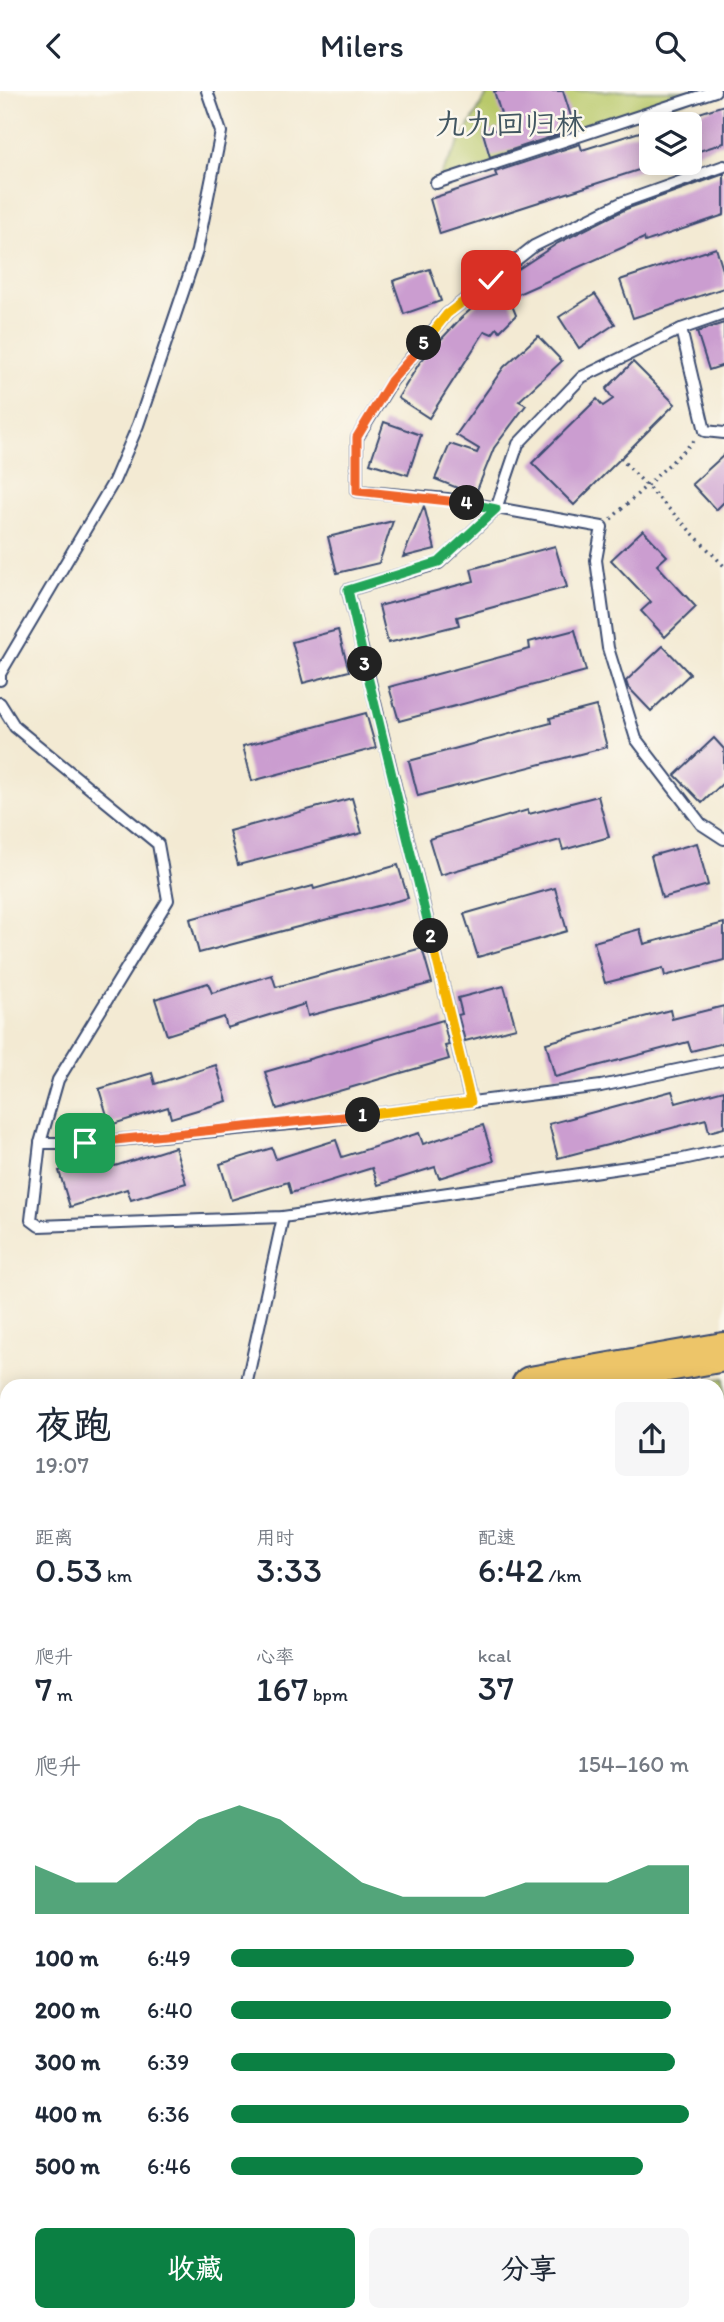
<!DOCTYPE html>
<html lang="zh">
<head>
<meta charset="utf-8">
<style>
  body { margin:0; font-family:Itim,"LXGW WenKai TC",sans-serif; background:#f6f6f7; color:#1f2937; height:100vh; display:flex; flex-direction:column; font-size:26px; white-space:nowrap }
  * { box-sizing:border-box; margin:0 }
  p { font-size:23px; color:#747a83 }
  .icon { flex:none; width:38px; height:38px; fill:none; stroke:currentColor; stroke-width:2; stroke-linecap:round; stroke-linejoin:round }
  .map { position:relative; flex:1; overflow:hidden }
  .sheet { position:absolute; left:0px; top:1288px; width:724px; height:943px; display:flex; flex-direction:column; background:#fff; border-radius:21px 21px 0 0; box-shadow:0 4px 18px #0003 }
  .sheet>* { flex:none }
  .fabs { position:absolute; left:639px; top:21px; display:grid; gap:14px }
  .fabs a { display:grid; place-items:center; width:63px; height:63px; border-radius:10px; background:#fff; box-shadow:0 4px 18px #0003; font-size:35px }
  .pin { position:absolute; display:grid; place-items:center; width:60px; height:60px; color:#fff; margin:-30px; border-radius:14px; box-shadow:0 4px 10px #0006 }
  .km { position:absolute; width:35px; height:35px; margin:-18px; border-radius:50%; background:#222; color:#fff; font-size:19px; line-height:35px; text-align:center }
  .round { display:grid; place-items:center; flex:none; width:74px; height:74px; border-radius:10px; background:#f6f6f7 }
  .overview { display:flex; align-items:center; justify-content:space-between; height:119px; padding:0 35px }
  h1 { font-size:38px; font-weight:600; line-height:52px }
  .metrics { display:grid; grid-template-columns:repeat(3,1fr); gap:10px; height:119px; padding:7px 35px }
  .metrics div { display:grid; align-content:center }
  .metrics b { font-size:35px; font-weight:600 }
  .metrics small { font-size:19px; font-weight:400 }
  .metrics p { font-size:19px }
  .chart { height:196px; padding:14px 35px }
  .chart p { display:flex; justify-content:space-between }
  .chart svg { width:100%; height:126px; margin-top:7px; fill:#0b8043; opacity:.7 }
  .action { display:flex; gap:14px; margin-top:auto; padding:14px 35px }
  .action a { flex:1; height:80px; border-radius:10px; background:#0b8043; color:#fff; font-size:28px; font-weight:600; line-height:80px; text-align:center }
  .action a+a { background:#f6f6f7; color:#1f2937 }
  ul { padding:0 35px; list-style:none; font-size:23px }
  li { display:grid; grid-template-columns:112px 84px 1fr; align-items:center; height:52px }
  li i { height:18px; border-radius:9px; background:#0b8043 }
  header { display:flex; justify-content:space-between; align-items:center; height:91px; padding:0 35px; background:#fff; font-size:32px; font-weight:600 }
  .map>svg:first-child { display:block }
  .green { fill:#b9c96b; stroke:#6a7c64; stroke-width:2 }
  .building { fill:#cb9dd0 }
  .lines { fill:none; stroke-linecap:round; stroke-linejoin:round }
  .service-casing { stroke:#3b4b70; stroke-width:14 }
  .minor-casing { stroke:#3b4b70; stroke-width:24 }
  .secondary-casing { stroke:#3b4b70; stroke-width:33 }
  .primary-casing { stroke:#3b4b70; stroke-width:37 }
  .motorway-casing { stroke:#3b4b70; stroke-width:42 }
  .path { stroke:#3b4b70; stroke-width:3.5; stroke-dasharray:2 5; stroke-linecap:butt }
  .service { stroke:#fff; stroke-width:10 }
  .minor { stroke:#fff; stroke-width:21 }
  .secondary { stroke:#f8e8c3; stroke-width:30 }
  .primary { stroke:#edc569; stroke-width:33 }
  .motorway { stroke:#edc569; stroke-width:38 }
  .split-1-casing { stroke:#fff; stroke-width:14 }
  .split-2-casing { stroke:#fff; stroke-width:14 }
  .split-3-casing { stroke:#fff; stroke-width:14 }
  .split-4-casing { stroke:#fff; stroke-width:14 }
  .split-5-casing { stroke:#fff; stroke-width:14 }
  .split-6-casing { stroke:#fff; stroke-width:14 }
  .split-1 { stroke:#f0652b; stroke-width:9 }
  .split-2 { stroke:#f5b400; stroke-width:9 }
  .split-3 { stroke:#22a559; stroke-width:9 }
  .split-4 { stroke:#22a559; stroke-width:9 }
  .split-5 { stroke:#f0652b; stroke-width:9 }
  .split-6 { stroke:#f5b400; stroke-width:9 }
  .labels { text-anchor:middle; stroke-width:5; stroke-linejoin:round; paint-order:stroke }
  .park-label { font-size:30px; fill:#425661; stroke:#fbf7ec }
</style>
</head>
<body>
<header><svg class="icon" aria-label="back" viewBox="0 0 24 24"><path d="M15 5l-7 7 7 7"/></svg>Milers<svg class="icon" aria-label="search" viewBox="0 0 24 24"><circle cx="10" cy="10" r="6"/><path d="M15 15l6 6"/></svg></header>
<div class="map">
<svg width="724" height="2231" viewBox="0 0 724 2231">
  <rect width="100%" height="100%" fill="#fbf7ec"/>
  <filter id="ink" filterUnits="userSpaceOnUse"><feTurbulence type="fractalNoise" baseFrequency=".0143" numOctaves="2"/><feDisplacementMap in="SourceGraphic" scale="14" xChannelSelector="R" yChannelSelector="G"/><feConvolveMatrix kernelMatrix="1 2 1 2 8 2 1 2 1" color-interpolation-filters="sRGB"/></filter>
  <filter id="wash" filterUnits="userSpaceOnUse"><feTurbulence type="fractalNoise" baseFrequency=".00686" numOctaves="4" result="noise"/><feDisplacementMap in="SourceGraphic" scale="28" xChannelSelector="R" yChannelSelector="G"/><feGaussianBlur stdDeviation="1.57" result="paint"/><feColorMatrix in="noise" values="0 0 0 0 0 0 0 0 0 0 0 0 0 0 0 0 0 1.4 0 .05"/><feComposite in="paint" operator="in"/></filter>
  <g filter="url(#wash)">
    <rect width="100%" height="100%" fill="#f3ead3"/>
    <g class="green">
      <path d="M489,0h226l-279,92z"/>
      <path d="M724,1287v191l-6,2v-185h-39z"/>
      <path d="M0,1359h7v186l-7,-1z"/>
    </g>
    <g id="blocks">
      <g class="building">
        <path d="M494,0h69l12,38 -85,28 -7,-24 22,-6z"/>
        <path d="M724,14v38l-34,11v-38z"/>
        <path d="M646,39l5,16v20l-211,68 -10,-35 67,-22 -2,-5 85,-28 2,6z"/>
        <path d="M724,83v41l-79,27 -1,-4 -135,60 7,17 -16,16 -3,-3 -5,6 -7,-3 -56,87 -31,-20 22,-36 41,-44 53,-46 44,-29 68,-34z"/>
        <path d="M716,157l8,25v15l-91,30 -13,-38z"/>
        <path d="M430,178l11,32 -37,13 -11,-33z"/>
        <path d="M595,203l20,30 -36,24 -20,-31z"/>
        <path d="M724,232v42l-15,5 -12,-38z"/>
        <path d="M538,245l24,25 -43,40 7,4 -32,43 -19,47 -40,-16 15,-35 27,9 2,-4 -23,-14 48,-68z"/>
        <path d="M633,271l42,42 -101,101 -42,-42 65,-64 6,7 10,-7 -7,-10z"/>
        <path d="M384,331l37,13 -13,40 -38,-12z"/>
        <path d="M724,364v47l-8,8 -24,-26z"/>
        <path d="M424,415l11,43 -32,8z"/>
        <path d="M393,430l-14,42 -42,10 -9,-36z"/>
        <path d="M643,439l24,26 -10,9 39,42 -31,30 -24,-26 10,-9 -40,-42z"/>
        <path d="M555,455l12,41 -110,30 2,8 -71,18 -9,-37 95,-25 -3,-12z"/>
        <path d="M338,539l11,41 -46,12 -11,-41z"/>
        <path d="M575,539l11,41 -187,50 -10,-34 141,-38 -1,-7z"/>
        <path d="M663,555l27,28 -39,37 -23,-24 -2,-6z"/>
        <path d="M596,615l11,41 -189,49 -9,-35 142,-38 -1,-5z"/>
        <path d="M366,622l10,35 -124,33 -9,-35z"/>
        <path d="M714,647l10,11v33l-22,21 -27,-28z"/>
        <path d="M598,705l11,41 -46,13 -3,-10 -120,35 -11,-36 99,-29 1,4z"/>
        <path d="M352,707l10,35 -124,32 -9,-34z"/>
        <path d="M697,752l11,42 -46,13 -11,-42z"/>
        <path d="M398,774l10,33 -209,55 -9,-34 123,-33 1,3z"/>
        <path d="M555,797l12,43 -89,26 -14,-43z"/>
        <path d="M724,832v37l-59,16 -2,-8 -58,15 -11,-41 46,-13 4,15z"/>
        <path d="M422,857l10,35 -124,33 -3,-12 -78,24 -3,-11 -57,18 -12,-36 53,-16 4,10 60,-18 4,12z"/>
        <path d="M504,895l12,42 -51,13 -7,-26 4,-1 -4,-16z"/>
        <path d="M724,915v37l-33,8 -3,-9 -133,35 -9,-34 124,-33 2,9z"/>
        <path d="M443,929l6,25 -4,1 4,13 -172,50 -12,-37z"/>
        <path d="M216,974l11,36 -56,17 -3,-11 -58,18 -11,-36 53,-16 3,11z"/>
        <path d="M724,999v38l-15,4 -3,-13 -148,39 -9,-34 123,-33 4,12z"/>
        <path d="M483,1034l11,36 -55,17 -4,-11 -57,18 -6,-17 -81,25 -3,-11 -57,18 -11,-36 52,-16 4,11 60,-19 6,17 77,-24 4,11z"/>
        <path d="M175,1056l11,36 -55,17 -4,-11 -57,18 -11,-36 52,-16 4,11z"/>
      </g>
    </g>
  </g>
  <g filter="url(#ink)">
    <use href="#blocks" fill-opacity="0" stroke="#3b4b70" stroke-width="2"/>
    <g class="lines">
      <g class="service-casing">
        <g id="service">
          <path d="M724,75l-101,36 -89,44 -87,68 -55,67 -35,57v53l90,8 155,28 -6,33 12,88 28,91 65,85 23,15"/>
          <path d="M436,92l279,-92"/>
          <path d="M681,238l24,102 19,2"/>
          <path d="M0,589v-6l114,-193 24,-56 59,-174 24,-119 -14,-41"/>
          <path d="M0,612l15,24 143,117 10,56 -110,180 -18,63 -9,77 8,6 244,-9 400,-58 41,-9"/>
          <path d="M471,1011l-123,-512 91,-27 57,-54 22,-65 64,-67 99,-48 43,-15"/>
          <path d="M40,1052h45l216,-20 300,-37 123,-26"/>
          <path d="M246,1295l37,-169"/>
          <path d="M718,1565l6,-1"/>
          <path d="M0,1629l7,1"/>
        </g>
      </g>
      <g class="minor-casing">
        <path id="minor" d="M0,2091l7,-17"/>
      </g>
      <g class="secondary-casing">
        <path id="secondary" d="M718,2170l6,7"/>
      </g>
      <g class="primary-casing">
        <g id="primary">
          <path d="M718,1480l6,-2"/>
          <path d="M718,1525l6,-2"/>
          <path d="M0,1544l7,1"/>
          <path d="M0,1589l7,1"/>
        </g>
      </g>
      <g class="motorway-casing">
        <g id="motorway">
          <path d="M531,1295l193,-34"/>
          <path d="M0,1337h7"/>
        </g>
      </g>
      <g class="path">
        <path d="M620,367l104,108"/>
        <path d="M611,428l84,-79"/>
      </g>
      <use href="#service" class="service"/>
      <use href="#minor" class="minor"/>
      <use href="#secondary" class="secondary"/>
      <use href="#primary" class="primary"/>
      <use href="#motorway" class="motorway"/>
    </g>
  </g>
  <g class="lines" filter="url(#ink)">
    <g class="split-1-casing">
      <path id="split-1" d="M85,1052l278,-28"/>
    </g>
    <g class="split-2-casing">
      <path id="split-2" d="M363,1024l108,-13 -40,-166"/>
    </g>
    <g class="split-3-casing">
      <path id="split-3" d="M365,573l66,272"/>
    </g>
    <g class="split-4-casing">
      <path id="split-4" d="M365,573l-17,-74 91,-28 57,-53 -29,-6"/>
    </g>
    <g class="split-5-casing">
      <path id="split-5" d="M424,252l-33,38 -34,56v54l110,12"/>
    </g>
    <g class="split-6-casing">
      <path id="split-6" d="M424,252l23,-29 44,-34"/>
    </g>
    <use href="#split-1" class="split-1"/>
    <use href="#split-2" class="split-2"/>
    <use href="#split-3" class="split-3"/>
    <use href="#split-4" class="split-4"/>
    <use href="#split-5" class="split-5"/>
    <use href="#split-6" class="split-6"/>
  </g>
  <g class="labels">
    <g class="park-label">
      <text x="510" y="43">九九回归林</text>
    </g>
  </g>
</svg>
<div class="fabs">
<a><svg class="icon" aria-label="layers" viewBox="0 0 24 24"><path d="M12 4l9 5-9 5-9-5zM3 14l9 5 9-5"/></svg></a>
</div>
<div class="pin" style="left:85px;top:1052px;background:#1e9e55"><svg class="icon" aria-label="arrive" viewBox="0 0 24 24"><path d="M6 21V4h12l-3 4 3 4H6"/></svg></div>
<div class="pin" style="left:491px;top:189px;background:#d93025"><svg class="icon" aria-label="check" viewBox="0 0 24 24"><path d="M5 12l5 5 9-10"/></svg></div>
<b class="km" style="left:363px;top:1024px">1</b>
<b class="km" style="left:431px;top:845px">2</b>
<b class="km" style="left:365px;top:573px">3</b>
<b class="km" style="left:467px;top:412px">4</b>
<b class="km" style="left:424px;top:252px">5</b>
<section class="sheet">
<div class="overview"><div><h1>夜跑</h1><p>19:07</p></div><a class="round"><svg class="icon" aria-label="share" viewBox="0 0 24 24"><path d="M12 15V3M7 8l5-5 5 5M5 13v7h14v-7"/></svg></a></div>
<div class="metrics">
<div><p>距离</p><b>0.53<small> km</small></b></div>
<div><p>用时</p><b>3:33</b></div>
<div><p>配速</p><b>6:42<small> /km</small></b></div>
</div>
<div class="metrics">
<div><p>爬升</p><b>7<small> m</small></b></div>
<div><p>心率</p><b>167<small> bpm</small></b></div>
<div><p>kcal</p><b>37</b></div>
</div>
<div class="chart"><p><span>爬升</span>154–160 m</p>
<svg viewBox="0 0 160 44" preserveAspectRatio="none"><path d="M0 44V27L10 33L20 33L30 22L40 11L50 6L60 11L70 22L80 33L90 38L100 38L110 38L120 33L130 33L140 33L150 27L160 27V44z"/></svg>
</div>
<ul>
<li><b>100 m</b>6:49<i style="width:88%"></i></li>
<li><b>200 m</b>6:40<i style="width:96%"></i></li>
<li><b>300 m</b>6:39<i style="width:97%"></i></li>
<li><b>400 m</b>6:36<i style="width:100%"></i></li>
<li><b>500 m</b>6:46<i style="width:90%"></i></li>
</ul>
<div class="action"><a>收藏</a><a>分享</a></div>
</section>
</div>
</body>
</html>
